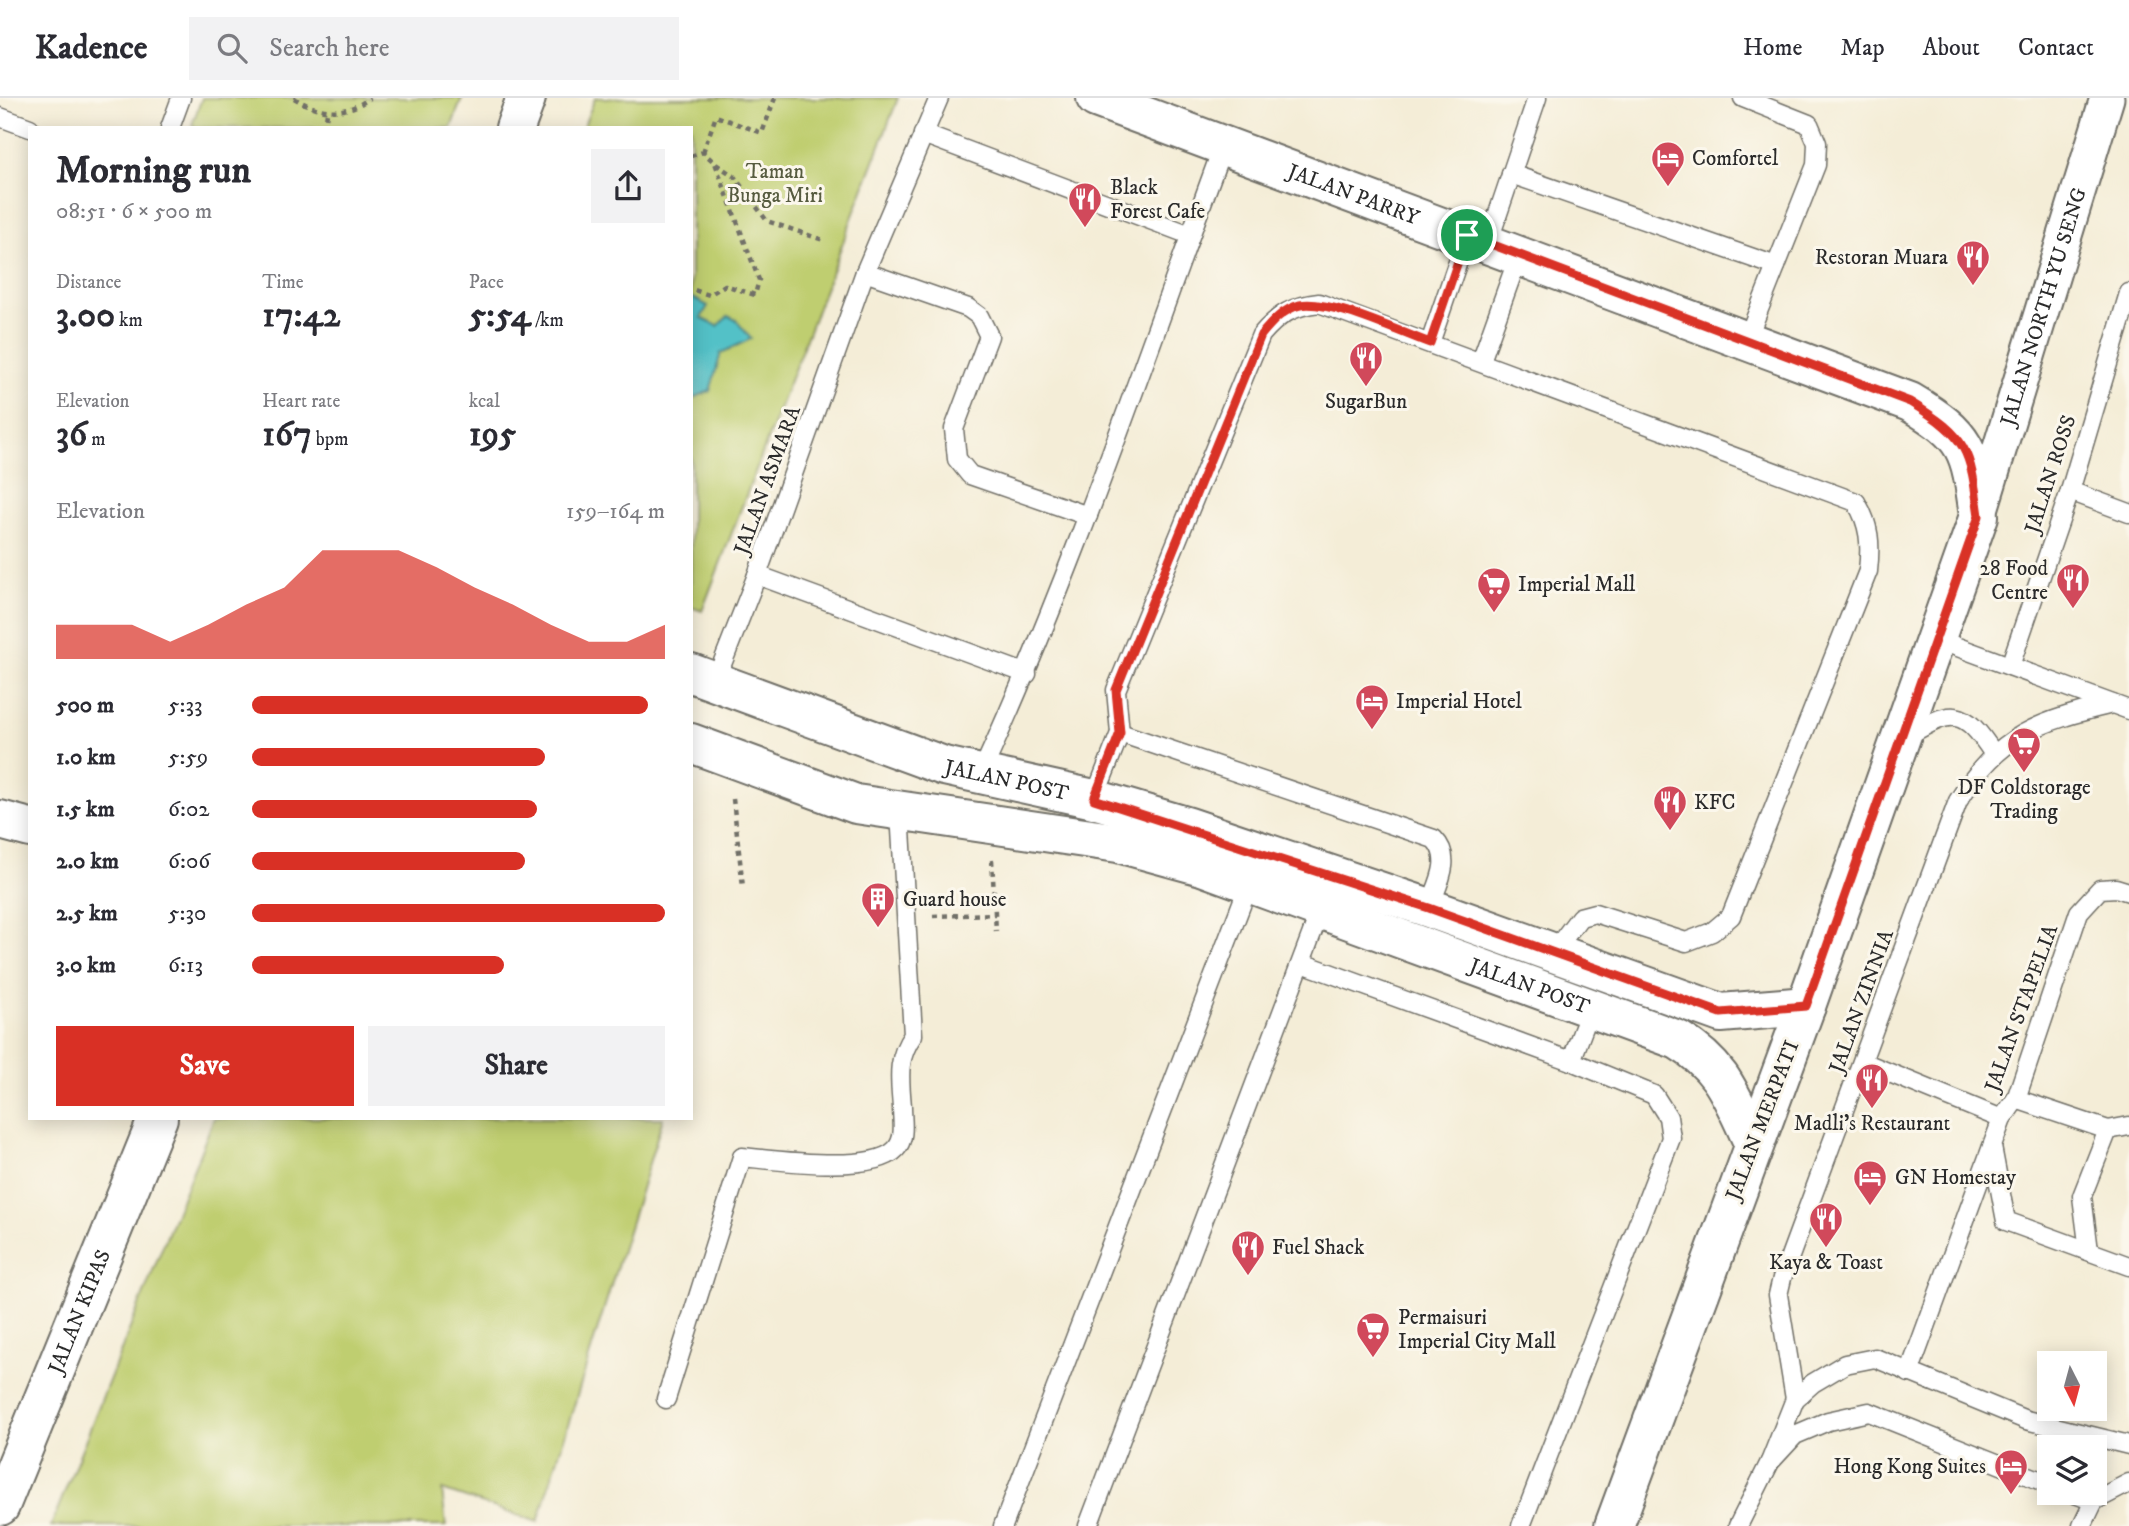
<!DOCTYPE html>
<html lang="en">
<head>
<meta charset="utf-8">
<style>
  body { margin:0; font-family:"IM FELL DW Pica",serif; background:#f2f2f3; color:#2b2b33; height:100vh; display:flex; flex-direction:column; font-size:26px; white-space:nowrap }
  * { box-sizing:border-box; margin:0 }
  p { font-size:23px; color:#7c7c81 }
  .icon { flex:none; width:38px; height:38px; fill:none; stroke:currentColor; stroke-width:2; stroke-linecap:round; stroke-linejoin:round }
  .map { position:relative; flex:1; overflow:hidden }
  .details { position:absolute; left:28px; top:28px; width:665px; height:994px; display:flex; flex-direction:column; background:#fff; border-radius:0px; box-shadow:0 4px 18px #0003 }
  .details>* { flex:none }
  .needle { width:46px; rotate:174deg }
  .tools { position:absolute; left:2037px; top:1253px; display:grid; gap:14px }
  .tools a { display:grid; place-items:center; width:70px; height:70px; border-radius:0px; background:#fff; box-shadow:0 4px 18px #0003; font-size:35px }
  .pin { position:absolute; display:grid; place-items:center; width:60px; height:60px; color:#fff; margin:-30px; border:4px solid #fff; border-radius:50%; box-shadow:0 2px 7px #0007 }
  .round { display:grid; place-items:center; flex:none; width:74px; height:74px; border-radius:0px; background:#f2f2f3 }
  .summary { display:flex; align-items:center; justify-content:space-between; height:119px; padding:0 28px }
  h1 { font-size:38px; font-weight:800; line-height:52px }
  .metrics { display:grid; grid-template-columns:repeat(3,1fr); gap:10px; height:119px; padding:7px 28px }
  .metrics div { display:grid; align-content:center }
  .metrics b { font-size:35px; font-weight:800 }
  .metrics small { font-size:19px; font-weight:400 }
  .metrics p { font-size:19px }
  .chart { height:196px; padding:14px 28px }
  .chart p { display:flex; justify-content:space-between }
  .chart svg { width:100%; height:126px; margin-top:7px; fill:#d93025; opacity:.7 }
  .button { display:flex; gap:14px; margin-top:auto; padding:14px 28px }
  .button a { flex:1; height:80px; border-radius:0px; background:#d93025; color:#fff; font-size:28px; font-weight:800; line-height:80px; text-align:center }
  .button a+a { background:#f2f2f3; color:#2b2b33 }
  ul { padding:0 28px; list-style:none; font-size:23px }
  li { display:grid; grid-template-columns:112px 84px 1fr; align-items:center; height:52px }
  li i { height:18px; border-radius:9px; background:#d93025 }
  header { display:flex; align-items:center; gap:42px; box-sizing:border-box; height:98px; padding:0 35px; background:#fff; border-bottom:2px solid #e1e1e2 }
  header strong { font-size:33px }
  nav { display:flex; gap:38px; margin-inline-start:auto; font-size:24px }
  .search { width:490px; height:63px; background:#f2f2f3; display:flex; align-items:center; gap:18px; box-sizing:border-box; padding:0 24px; border-radius:0px; color:#7c7c81; font-size:26px }
  .map>svg:first-child { display:block }
  .green { fill:#bfce70; stroke:#757c4e; stroke-width:2 }
  .water { fill:#53c1c7; stroke:#3f7679; stroke-width:2 }
  .lines { fill:none; stroke-linecap:round; stroke-linejoin:round }
  .service-casing { stroke:#716f67; stroke-width:21 }
  .minor-casing { stroke:#716f67; stroke-width:37 }
  .tertiary-casing { stroke:#716f67; stroke-width:42 }
  .secondary-casing { stroke:#716f67; stroke-width:42 }
  .path { stroke:#716f67; stroke-width:4.5; stroke-dasharray:5 5; stroke-linecap:butt }
  .service { stroke:#fff; stroke-width:18 }
  .minor { stroke:#fff; stroke-width:33 }
  .tertiary { stroke:#fff; stroke-width:38 }
  .secondary { stroke:#fff; stroke-width:38 }
  .route-casing { stroke:#fff; stroke-width:14 }
  .route { stroke:#d93025; stroke-width:9 }
  .labels { text-anchor:middle; stroke-width:6; stroke-linejoin:round; paint-order:stroke }
  .poi-label { font-size:21px; fill:#2b2b2b; stroke:#fbf7ec; text-anchor:start }
  .park-label { font-size:21px; fill:#575c40; stroke:#fbf7ec }
  .street-label { font-size:21px; fill:#2b2b2b; stroke:#fbf7ec }
</style>
</head>
<body>
<header>
<strong>Kadence</strong>
<div class="search"><svg class="icon" aria-label="search" viewBox="0 0 24 24"><circle cx="10" cy="10" r="6"/><path d="M15 15l6 6"/></svg>Search here</div>
<nav><a>Home</a><a>Map</a><a>About</a><a>Contact</a></nav>
</header>
<div class="map">
<svg width="2129" height="1428" viewBox="0 0 2129 1428">
  <rect width="100%" height="100%" fill="#fbf7ec"/>
  <filter id="ink" filterUnits="userSpaceOnUse"><feTurbulence type="fractalNoise" baseFrequency=".0143" numOctaves="2"/><feDisplacementMap in="SourceGraphic" scale="14" xChannelSelector="R" yChannelSelector="G"/><feConvolveMatrix kernelMatrix="1 2 1 2 8 2 1 2 1" color-interpolation-filters="sRGB"/></filter>
  <filter id="wash" filterUnits="userSpaceOnUse"><feTurbulence type="fractalNoise" baseFrequency=".00686" numOctaves="4" result="noise"/><feDisplacementMap in="SourceGraphic" scale="28" xChannelSelector="R" yChannelSelector="G"/><feGaussianBlur stdDeviation="1.57" result="paint"/><feColorMatrix in="noise" values="0 0 0 0 0 0 0 0 0 0 0 0 0 0 0 0 0 1.4 0 .05"/><feComposite in="paint" operator="in"/></filter>
  <g filter="url(#wash)">
    <rect width="100%" height="100%" fill="#f4edd7"/>
    <g class="green">
      <path d="M202,0h260l-11,30h-252l-7,-3z"/>
      <path d="M595,0h303l-196,513 -11,-4v-479h-108z"/>
      <path d="M214,1020h449l-125,404 -96,-32 4,36h-395z"/>
    </g>
    <path class="water" d="M691,199l17,9 -7,12 17,8 10,-10 8,4 15,19 -30,14 -11,38 -19,8z"/>
  </g>
  <g filter="url(#ink)">
    <g class="lines">
      <g class="service-casing">
        <g id="service">
          <path d="M939,0l-74,174 -108,303 270,99"/>
          <path d="M1743,0l66,26 8,19 -1,22 -70,177"/>
          <path d="M0,19l30,11"/>
          <path d="M170,30l11,-30"/>
          <path d="M923,36l267,101"/>
          <path d="M1511,76l265,92"/>
          <path d="M1488,145l49,-145"/>
          <path d="M865,174l103,36 11,8 10,20 -35,93 3,30 13,16 118,41"/>
          <path d="M1430,245l37,-108"/>
          <path d="M1481,263l38,-106"/>
          <path d="M2070,393l59,22"/>
          <path d="M1936,541l193,71"/>
          <path d="M2010,568l60,-175 59,-198"/>
          <path d="M715,584l42,-107"/>
          <path d="M1120,635l314,106c20,20 3,46 -5,69"/>
          <path d="M1907,638c46,-27 56,-29 86,17"/>
          <path d="M980,678c94,-205 165,-419 243,-630"/>
          <path d="M1094,701l26,-66 -4,-43 145,-355c18,-21 32,-29 58,-32l537,199c14,23 15,42 12,69l-137,345 -19,16 -26,10 -91,-29 -15,4 -28,37"/>
          <path d="M1302,865l269,98"/>
          <path d="M1863,964l139,57"/>
          <path d="M2016,1001l92,31 21,-4"/>
          <path d="M1992,1049l14,74 123,45"/>
          <path d="M2089,1153l-7,-55 26,-66"/>
          <path d="M1909,1275l93,-254 14,-20 63,-187 21,-23 16,-1 13,4"/>
          <path d="M666,1301l76,-242c33,3 131,17 154,-8 10,-11 6,-28 6,-42 -2,-28 -6,-48 11,-72l-13,-223"/>
          <path d="M1795,1301l-17,-104 4,-17 176,-477c42,-67 80,-79 154,-97"/>
          <path d="M1770,1364l25,-63 18,-16 32,-19 30,-6 151,62 103,25"/>
          <path d="M2072,1395l22,8 35,-18"/>
          <path d="M1003,1428l247,-644"/>
          <path d="M1088,1428l233,-617"/>
          <path d="M1521,1428l150,-388 -3,-21 -14,-22 -83,-34 20,-52"/>
          <path d="M1738,1428l32,-64 25,-27 33,-14 41,-9 180,72"/>
          <path d="M2082,1428l12,-25 -1,-8"/>
        </g>
      </g>
      <g class="minor-casing">
        <g id="minor">
          <path id="s1" d="M1979,418l128,-418"/>
        </g>
      </g>
      <g class="tertiary-casing">
        <g id="tertiary">
          <path id="s2" d="M1096,0l814,304c59,35 60,48 69,114l-173,490 -192,520"/>
          <path id="s3" d="M691,575l253,93 150,33 95,28 240,81 292,105 85,-7"/>
          <path id="s4" d="M691,645l165,61 262,39 84,23 476,174c45,27 53,56 75,102"/>
        </g>
      </g>
      <g class="secondary-casing">
        <g id="secondary">
          <path d="M515,30l11,-30"/>
          <path d="M0,722l30,8"/>
          <path id="s5" d="M0,1408l158,-388"/>
        </g>
      </g>
      <g class="path">
        <path d="M294,0c26,16 51,18 76,0"/>
        <path d="M325,30l2,-16"/>
        <path d="M703,54l13,-36 46,17 13,-35"/>
        <path d="M691,58l12,-4 12,11 44,117 -4,15 -30,-10 -16,10 -18,-6"/>
        <path d="M716,66l18,12 33,45 59,20"/>
        <path d="M733,701l10,88"/>
        <path d="M992,762l4,71"/>
        <path d="M933,818l62,-2"/>
      </g>
      <use href="#service" class="service"/>
      <use href="#minor" class="minor"/>
      <use href="#tertiary" class="tertiary"/>
      <use href="#secondary" class="secondary"/>
    </g>
  </g>
  <g class="lines" filter="url(#ink)">
    <g class="route-casing">
      <path id="route" d="M1467,137l443,167c59,36 60,48 69,114l-173,490 -85,7 -292,-105 -335,-109 26,-66 -4,-43 145,-355c11,-13 22,-26 39,-30 30,-6 99,27 130,38z"/>
    </g>
    <use href="#route" class="route"/>
  </g>
  <defs>
    <g id="hotel-pin" transform="scale(1.75)"><path d="M0 17L-7.5 6A9.5 9.5 0 1 1 7.5 6Z" fill="#d1495b" stroke="#fbf7ec"/><path d="M-6-4.5h1.5V1H6V5H4.5V3h-9V5H-6ZM-4 0a1.8 1.8 0 1 1 3.6 0ZM.5 0V-2.5h3Q6-2.5 6 0Z" fill="#fff"/></g>
    <g id="restaurant-pin" transform="scale(1.75)"><path d="M0 17L-7.5 6A9.5 9.5 0 1 1 7.5 6Z" fill="#d1495b" stroke="#fbf7ec"/><path d="M-5-6h1v4h1v-4h1v4h1v-4h1v5L-1.5 .5V6h-2V.5L-5-1ZM5-6V6H3V1.5H1.5Q1.5-4 5-6Z" fill="#fff"/></g>
    <g id="supermarket-pin" transform="scale(1.75)"><path d="M0 17L-7.5 6A9.5 9.5 0 1 1 7.5 6Z" fill="#d1495b" stroke="#fbf7ec"/><path d="M-6-5.5h2.5l.6 2H6L4.5 2H-2.5L-4.4-4H-6ZM-1.5 3.2a1.3 1.3 0 1 0 .1 0ZM3 3.2a1.3 1.3 0 1 0 .1 0Z" fill="#fff"/></g>
    <g id="building-pin" transform="scale(1.75)"><path d="M0 17L-7.5 6A9.5 9.5 0 1 1 7.5 6Z" fill="#d1495b" stroke="#fbf7ec"/><path d="M-4-6H4V6H1V3H-1V6H-4ZM-2.5-4.3h1.7v1.8h-1.7ZM.8-4.3h1.7v1.8H.8ZM-2.5-1h1.7V.8h-1.7ZM.8-1h1.7V.8H.8Z" fill="#fff"/></g>
  </defs>
  <g fill-rule="evenodd">
    <use href="#hotel-pin" x="1668" y="60"/>
    <use href="#restaurant-pin" x="1085" y="101"/>
    <use href="#restaurant-pin" x="1973" y="159"/>
    <use href="#restaurant-pin" x="1366" y="260"/>
    <use href="#restaurant-pin" x="2073" y="482"/>
    <use href="#supermarket-pin" x="1494" y="486"/>
    <use href="#hotel-pin" x="1372" y="603"/>
    <use href="#supermarket-pin" x="2024" y="646"/>
    <use href="#restaurant-pin" x="1670" y="704"/>
    <use href="#building-pin" x="878" y="801"/>
    <use href="#restaurant-pin" x="1872" y="982"/>
    <use href="#hotel-pin" x="1870" y="1079"/>
    <use href="#restaurant-pin" x="1826" y="1121"/>
    <use href="#restaurant-pin" x="1248" y="1149"/>
    <use href="#supermarket-pin" x="1373" y="1231"/>
    <use href="#hotel-pin" x="2011" y="1368"/>
  </g>
  <g class="labels">
    <g class="poi-label">
      <text x="1692" y="67">Comfortel</text>
      <text x="1110" y="96">Black<tspan x="1110" dy="24">Forest Cafe</tspan></text>
      <text x="1948" y="166" text-anchor="end">Restoran Muara</text>
      <text x="1366" y="310" text-anchor="middle">SugarBun</text>
      <text x="2048" y="477" text-anchor="end">28 Food<tspan x="2048" dy="24">Centre</tspan></text>
      <text x="1518" y="493">Imperial Mall</text>
      <text x="1396" y="610">Imperial Hotel</text>
      <text x="2024" y="696" text-anchor="middle">DF Coldstorage<tspan x="2024" dy="24">Trading</tspan></text>
      <text x="1694" y="711">KFC</text>
      <text x="903" y="808">Guard house</text>
      <text x="1872" y="1032" text-anchor="middle">Madli’s Restaurant</text>
      <text x="1895" y="1086">GN Homestay</text>
      <text x="1272" y="1156">Fuel Shack</text>
      <text x="1826" y="1171" text-anchor="middle">Kaya &amp; Toast</text>
      <text x="1398" y="1226">Permaisuri<tspan x="1398" dy="24">Imperial City Mall</tspan></text>
      <text x="1986" y="1375" text-anchor="end">Hong Kong Suites</text>
    </g>
    <g class="park-label">
      <text x="775" y="80">Taman<tspan x="775" dy="24">Bunga Miri</tspan></text>
    </g>
    <g class="street-label">
      <text dy="7" stroke="none"><textPath href="#s2" startOffset="275">JALAN PARRY</textPath></text>
      <text dy="7" stroke="none"><textPath href="#s1" startOffset="219">JALAN NORTH YU SENG</textPath></text>
      <text transform="translate(2050 376) rotate(-72)" y="7">JALAN ROSS</text>
      <text transform="translate(767 382) rotate(-70)" y="7">JALAN ASMARA</text>
      <text dy="7" stroke="none"><textPath href="#s3" startOffset="334">JALAN POST</textPath></text>
      <text dy="7" stroke="none"><textPath href="#s4" startOffset="877">JALAN POST</textPath></text>
      <text transform="translate(1861 903) rotate(-70)" y="7">JALAN ZINNIA</text>
      <text transform="translate(2021 910) rotate(-70)" y="7">JALAN STAPELIA</text>
      <text transform="translate(1762 1022) rotate(-69)" y="7">JALAN MERPATI</text>
      <text dy="7" stroke="none"><textPath href="#s5" startOffset="210">JALAN KIPAS</textPath></text>
    </g>
  </g>
</svg>
<div class="tools">
<a><svg class="needle" viewBox="-14 -14 28 28"><path d="M0-13l5 13h-10z" fill="#e53935"/><path d="M0 13l5-13h-10z" fill="#7c7c81"/></svg></a>
<a><svg class="icon" aria-label="layers" viewBox="0 0 24 24"><path d="M12 4l9 5-9 5-9-5zM3 14l9 5 9-5"/></svg></a>
</div>
<div class="pin" style="left:1467px;top:137px;background:#1e9e55"><svg class="icon" aria-label="arrive" viewBox="0 0 24 24"><path d="M6 21V4h12l-3 4 3 4H6"/></svg></div>
<section class="details">
<div class="summary"><div><h1>Morning run</h1><p>08:51 · 6 × 500 m</p></div><a class="round"><svg class="icon" aria-label="share" viewBox="0 0 24 24"><path d="M12 15V3M7 8l5-5 5 5M5 13v7h14v-7"/></svg></a></div>
<div class="metrics">
<div><p>Distance</p><b>3.00<small> km</small></b></div>
<div><p>Time</p><b>17:42</b></div>
<div><p>Pace</p><b>5:54<small> /km</small></b></div>
</div>
<div class="metrics">
<div><p>Elevation</p><b>36<small> m</small></b></div>
<div><p>Heart rate</p><b>167<small> bpm</small></b></div>
<div><p>kcal</p><b>195</b></div>
</div>
<div class="chart"><p><span>Elevation</span>159–164 m</p>
<svg viewBox="0 0 160 44" preserveAspectRatio="none"><path d="M0 44V32L10 32L20 32L30 38L40 32L50 25L60 19L70 6L80 6L90 6L100 12L110 19L120 25L130 32L140 38L150 38L160 32V44z"/></svg>
</div>
<ul>
<li><b>500 m</b>5:33<i style="width:96%"></i></li>
<li><b>1.0 km</b>5:59<i style="width:71%"></i></li>
<li><b>1.5 km</b>6:02<i style="width:69%"></i></li>
<li><b>2.0 km</b>6:06<i style="width:66%"></i></li>
<li><b>2.5 km</b>5:30<i style="width:100%"></i></li>
<li><b>3.0 km</b>6:13<i style="width:61%"></i></li>
</ul>
<div class="button"><a>Save</a><a>Share</a></div>
</section>
</div>
</body>
</html>
